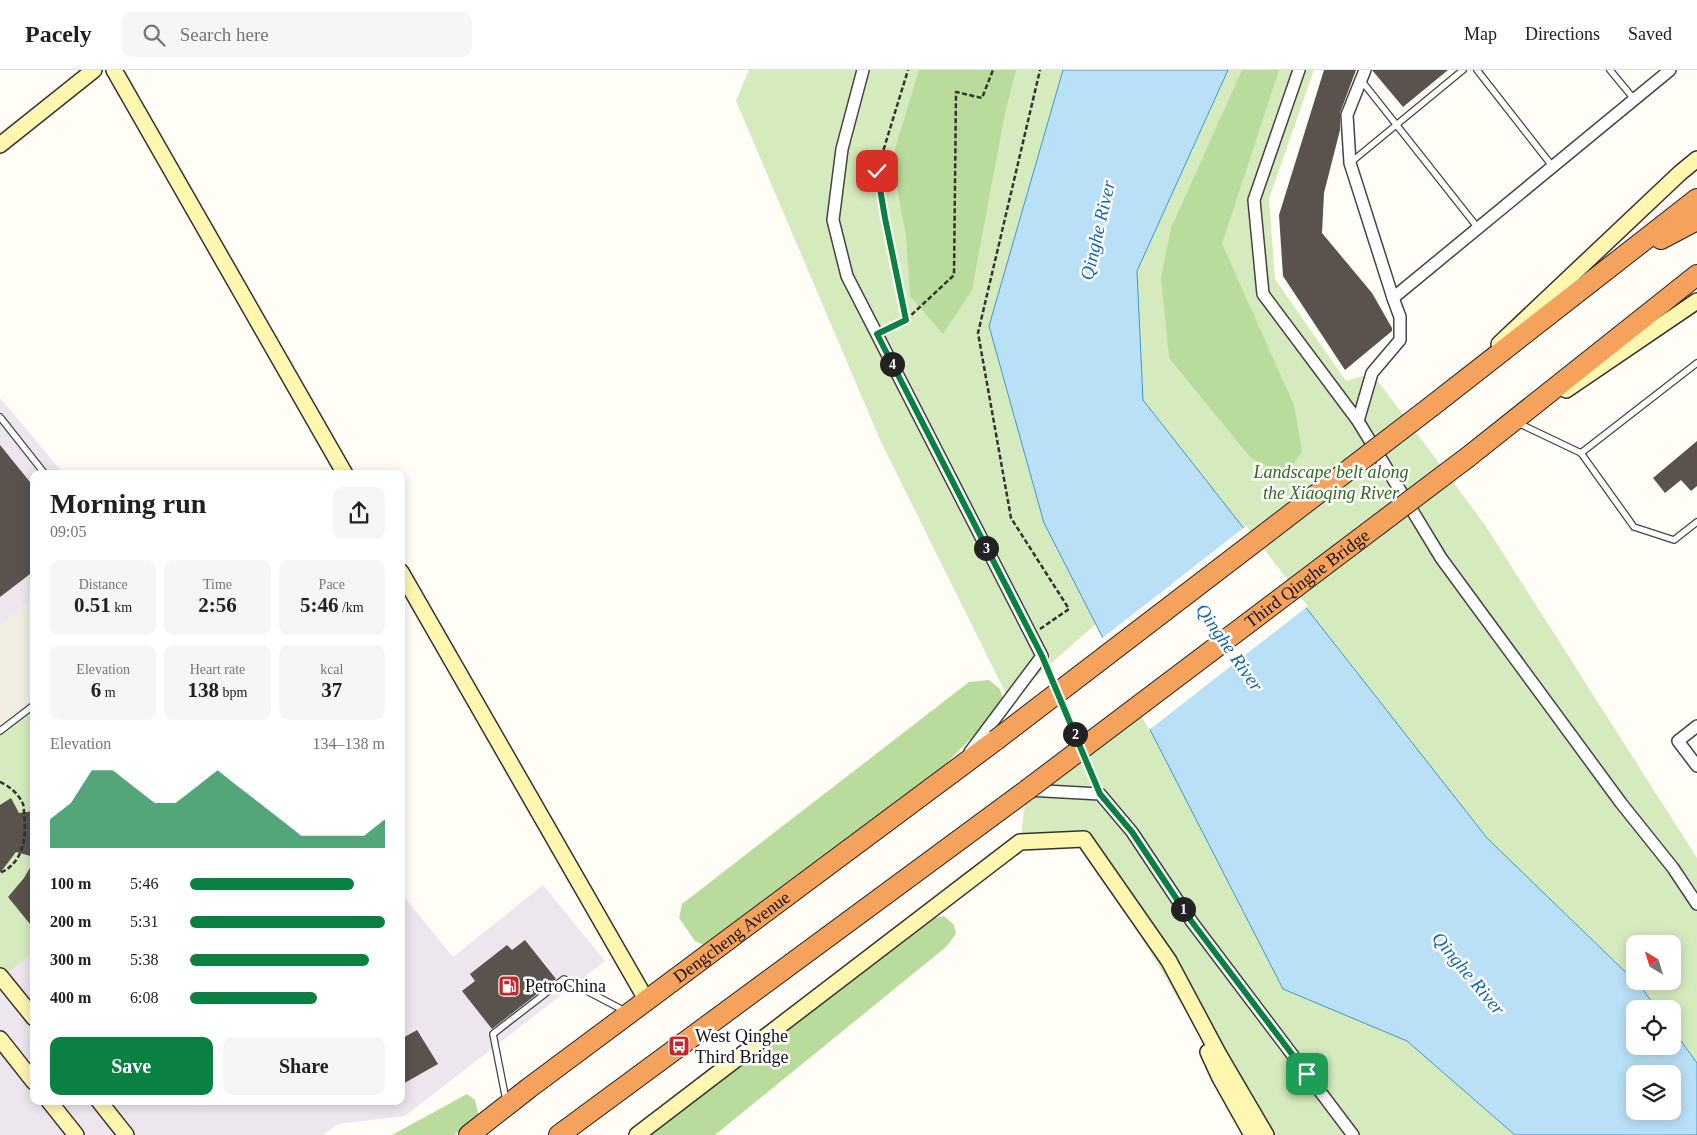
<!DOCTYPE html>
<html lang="en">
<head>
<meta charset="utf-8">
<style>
  body { margin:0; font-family:"Times New Roman",serif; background:#f6f6f6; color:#202124; height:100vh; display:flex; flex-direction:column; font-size:19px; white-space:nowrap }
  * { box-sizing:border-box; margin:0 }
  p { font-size:16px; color:#757577 }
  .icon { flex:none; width:28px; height:28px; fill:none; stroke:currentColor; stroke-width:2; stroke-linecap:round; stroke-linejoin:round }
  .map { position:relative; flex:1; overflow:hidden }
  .side { position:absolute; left:30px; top:400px; width:375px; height:635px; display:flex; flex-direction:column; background:#fff; border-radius:10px; box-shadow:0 2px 12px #0003 }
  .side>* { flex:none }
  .needle { width:32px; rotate:322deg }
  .fabs { position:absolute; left:1626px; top:865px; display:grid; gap:10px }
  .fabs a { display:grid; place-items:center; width:55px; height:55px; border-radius:10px; background:#fff; box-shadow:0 2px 12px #0003; font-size:25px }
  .pin { position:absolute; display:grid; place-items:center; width:42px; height:42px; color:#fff; margin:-21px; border-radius:10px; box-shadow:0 2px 8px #0006 }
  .km { position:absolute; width:25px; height:25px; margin:-12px; border-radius:50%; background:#222; color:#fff; font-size:14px; line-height:25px; text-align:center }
  .round { display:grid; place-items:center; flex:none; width:52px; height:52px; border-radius:10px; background:#f6f6f6 }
  .summary { display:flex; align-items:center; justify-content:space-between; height:85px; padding:0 20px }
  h1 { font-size:28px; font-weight:700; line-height:38px }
  .metrics { display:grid; grid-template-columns:repeat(3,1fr); gap:8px; height:85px; padding:5px 20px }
  .metrics div { display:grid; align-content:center; border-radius:10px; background:#f6f6f6; text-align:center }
  .metrics b { font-size:21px; font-weight:700 }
  .metrics small { font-size:14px; font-weight:400 }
  .metrics p { font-size:14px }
  .chart { height:140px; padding:10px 20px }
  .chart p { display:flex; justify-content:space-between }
  .chart svg { width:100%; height:90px; margin-top:5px; fill:#0b8043; opacity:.7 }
  .primary-button { display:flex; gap:10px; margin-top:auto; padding:10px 20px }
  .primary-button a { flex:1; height:58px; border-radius:10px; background:#0b8043; color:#fff; font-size:20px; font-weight:700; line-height:58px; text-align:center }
  .primary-button a+a { background:#f6f6f6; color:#202124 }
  ul { padding:0 20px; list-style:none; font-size:16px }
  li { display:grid; grid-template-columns:80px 60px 1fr; align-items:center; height:38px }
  li i { height:12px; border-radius:6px; background:#0b8043 }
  header { display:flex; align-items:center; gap:30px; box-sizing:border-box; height:70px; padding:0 25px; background:#fff; border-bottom:1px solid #e0e0e0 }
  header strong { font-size:24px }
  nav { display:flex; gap:28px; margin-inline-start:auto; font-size:18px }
  .search { width:350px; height:45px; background:#f6f6f6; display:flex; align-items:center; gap:12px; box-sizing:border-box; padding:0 18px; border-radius:10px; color:#757577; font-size:19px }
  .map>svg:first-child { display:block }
  .industrial { fill:#eee6ef }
  .green { fill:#d5ebbd }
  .forest { fill:#b9dc9c }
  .plaza { fill:#f1ede2 }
  .water { fill:#b9e0f7; stroke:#3f96cf; fill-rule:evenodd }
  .pier { fill:#fffdf5 }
  .building { fill:#5a524d }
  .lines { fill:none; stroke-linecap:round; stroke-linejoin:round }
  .lane-casing { stroke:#444; stroke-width:8 }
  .street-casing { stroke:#444; stroke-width:14 }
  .secondary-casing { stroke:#333; stroke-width:18 }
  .highway-casing { stroke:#222; stroke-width:22 }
  .path { stroke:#333; stroke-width:2.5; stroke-dasharray:5 2.5; stroke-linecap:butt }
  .lane { stroke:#fff; stroke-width:5.5 }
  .street { stroke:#fff; stroke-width:11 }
  .secondary { stroke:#fff6b0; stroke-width:15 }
  .highway { stroke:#f5a25d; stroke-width:20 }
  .highway-bridge-casing { stroke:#222; stroke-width:22; stroke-linecap:butt }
  .highway-bridge { stroke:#f5a25d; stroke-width:20 }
  .route-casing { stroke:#fff; stroke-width:10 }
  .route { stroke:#0b8043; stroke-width:6 }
  .labels { text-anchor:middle; stroke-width:5; stroke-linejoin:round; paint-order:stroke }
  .park-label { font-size:18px; font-style:italic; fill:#2f6b1f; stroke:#fff }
  .street-label { font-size:18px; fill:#111; stroke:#fff }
  .poi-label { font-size:18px; fill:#111; stroke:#fff; text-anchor:start }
  .water-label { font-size:19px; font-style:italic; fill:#1768a6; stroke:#fff }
</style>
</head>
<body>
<header>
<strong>Pacely</strong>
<div class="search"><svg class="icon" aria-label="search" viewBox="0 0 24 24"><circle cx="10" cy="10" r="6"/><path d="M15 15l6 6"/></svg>Search here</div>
<nav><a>Map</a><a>Directions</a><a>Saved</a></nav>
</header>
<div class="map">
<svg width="1697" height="1065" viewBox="0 0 1697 1065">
  <rect width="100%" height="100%" fill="#fffdf5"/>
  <path class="industrial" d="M0,328l64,76h-30v627h367v-208l52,64 90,-72 62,76 -200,155 -67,8 -15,11h-323z"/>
  <g class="green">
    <path d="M749,0h314l-74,256 55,197 52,101 -87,76 -128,-258 -145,-341z"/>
    <path d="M1228,0h86l-45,129 6,80 71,102 26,-8 113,152 212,333v205l-24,-33 -1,-21h-15l-22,-28h37v-37h-37v37l-148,-143 -153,-190 -191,-248 -6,-129z"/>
    <path d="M34,635v246l-34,29v-248z"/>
    <path d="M1139,636l144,283 124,52 108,94h-257l-174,-296 -64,3 7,-52z"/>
  </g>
  <g class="forest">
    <path d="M919,0h97l-11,43 -33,177 -29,44 -33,-38 -4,-60 -14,-77z"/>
    <path d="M1242,0h37l-57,174 72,161 8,46 -17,26 -35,-20 -81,-99 -8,-80 10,-50z"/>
    <path d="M989,610l11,9 3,10 -17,24 -47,48 -233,175 -11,-5 -16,-23 3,-14 287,-222z"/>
    <path d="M944,846l10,9 2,9 -10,13 -231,188h-68l283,-216z"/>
    <path d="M467,1024l8,6 4,16 -25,19h-62z"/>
  </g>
  <path class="plaza" d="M34,528v107l-34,26v-107z"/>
  <path class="water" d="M1063,0h165l-91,201 6,129 344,438 154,149 16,22h-22v37h37l1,-16 24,33v72h-182l-108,-94 -124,-52 -239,-466 -55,-197zM1635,1004h37v37h-37z"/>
  <path class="pier" d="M1246,456l62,80 -159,124 -48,-91z"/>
  <g class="building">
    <path d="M1324,0h32l-16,43v17l-16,63 -2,40 50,60 20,35v3l-47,39 -62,-94 -4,-61z"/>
    <path d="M1372,0h76l-45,37z"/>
    <path d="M1697,371v45l-6,5 -10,-11 -16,13 -12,-15z"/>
    <path d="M0,375l34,42v84l-34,26z"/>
    <path d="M11,728l8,15 15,-2v46l-18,-5 -16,21v-68z"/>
    <path d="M34,791v68l-26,-32 16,-19z"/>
    <path d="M525,870l31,39 -64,50 -30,-38 13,-10 -5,-7 37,-29 5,5z"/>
    <path d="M417,960l21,34 -37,21v-46z"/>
  </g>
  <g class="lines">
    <g class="lane-casing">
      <g id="lane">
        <path d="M1477,0l76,97"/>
        <path d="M1610,0l24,29"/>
        <path d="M1361,10l117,148"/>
        <path d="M1350,93l113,-93"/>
        <path d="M0,347l45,57"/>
        <path d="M1518,353l63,30 53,74 40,13 23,-18"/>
        <path d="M1581,383l116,-90"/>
        <path d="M0,661l34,-26"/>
        <path d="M506,1030l-13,-66 71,-55 61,32"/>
      </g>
    </g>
    <g class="street-casing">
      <g id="street">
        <path d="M863,0l-21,79 -9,71 14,56 195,380 -72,96"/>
        <path d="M1299,0l-45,130 9,94 95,127 83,137 180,245 52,65 24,36"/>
        <path d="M1365,0l-18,45 3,48 43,135 277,-228"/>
        <path d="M1358,351l14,-48 28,-33v-23l-7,-19"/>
        <path d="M1697,656l-19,15 19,25"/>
        <path d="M1027,720l73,4 32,38 60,90 161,213"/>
      </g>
    </g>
    <g class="secondary-casing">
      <g id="secondary">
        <path d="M114,0l231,404"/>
        <path d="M0,75l94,-75"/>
        <path d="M1499,274l181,-171 17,-14"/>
        <path d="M1566,320l131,-89"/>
        <path d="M401,502l246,429"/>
        <path d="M0,906l34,42"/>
        <path d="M0,969l34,43"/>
        <path d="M1208,982l11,24 33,59"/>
        <path d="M49,1031l27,34"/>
        <path d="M99,1031l27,34"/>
        <path d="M637,1065l383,-293 64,-3 85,122 49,92 48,82"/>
      </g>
    </g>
    <g class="highway-casing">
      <g id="highway">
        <path d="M1661,169l36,-19"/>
        <path d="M1432,336l265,-207"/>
        <path d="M1468,387l229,-182"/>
        <path id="s1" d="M469,1065l60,-47 467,-348"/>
        <path d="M559,1065l468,-345"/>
      </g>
    </g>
    <g class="path">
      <path d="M906,250l48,-45 2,-183 26,6 11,-28"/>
      <path d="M887,259l19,-9 -21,-102 -8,-47 31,-101"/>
      <path d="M1040,559l29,-20 -58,-91 -33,-185 62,-263"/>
      <path d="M1064,638l10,25"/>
      <path d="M1087,693l8,18"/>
      <path d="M0,712c9,4 19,12 23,22 1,3 1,8 1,11 3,23 -1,48 -24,58"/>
    </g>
    <use href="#lane" class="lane"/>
    <use href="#street" class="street"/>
    <use href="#secondary" class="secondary"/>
    <use href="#highway" class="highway"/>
    <g class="highway-bridge-casing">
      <g id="highway-bridge">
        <path d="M996,670l436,-334"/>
        <path id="s2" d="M1027,720l441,-333"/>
      </g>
    </g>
    <use href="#highway-bridge" class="highway-bridge"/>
  </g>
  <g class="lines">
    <g class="route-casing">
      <path id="route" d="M877,101l8,47 21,102 -29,14 165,322 58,138 32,38 60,90 115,152"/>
    </g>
    <use href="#route" class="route"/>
  </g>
  <defs>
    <g id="fuel-square" transform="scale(1.125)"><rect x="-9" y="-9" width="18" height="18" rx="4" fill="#c4262e" stroke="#fff"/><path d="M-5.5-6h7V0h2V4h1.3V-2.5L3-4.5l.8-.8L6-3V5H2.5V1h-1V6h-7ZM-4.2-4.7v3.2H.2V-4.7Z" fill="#fff"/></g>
    <g id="bus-square" transform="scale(1.125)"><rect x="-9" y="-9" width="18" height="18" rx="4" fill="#c4262e" stroke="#fff"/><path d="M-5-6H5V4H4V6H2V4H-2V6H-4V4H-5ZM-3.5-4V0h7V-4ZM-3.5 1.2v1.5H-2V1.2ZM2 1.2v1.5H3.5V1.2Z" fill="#fff"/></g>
  </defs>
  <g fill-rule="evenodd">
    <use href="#fuel-square" x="509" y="916"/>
    <use href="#bus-square" x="679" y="976"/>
  </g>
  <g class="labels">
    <g class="park-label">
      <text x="1331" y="408">Landscape belt along<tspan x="1331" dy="21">the Xiaoqing River</tspan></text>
    </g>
    <g class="street-label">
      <text dy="6" stroke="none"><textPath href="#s2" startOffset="351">Third Qinghe Bridge</textPath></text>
      <text dy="6" stroke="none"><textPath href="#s1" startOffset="329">Dengcheng Avenue</textPath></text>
    </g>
    <g class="poi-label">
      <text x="525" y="922">PetroChina</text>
      <text x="695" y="972">West Qinghe<tspan x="695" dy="21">Third Bridge</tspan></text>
    </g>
    <g class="water-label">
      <text transform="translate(1097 160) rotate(-77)" y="7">Qinghe River</text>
      <text transform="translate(1230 577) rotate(55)" y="7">Qinghe River</text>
      <text transform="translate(1469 903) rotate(50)" y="7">Qinghe River</text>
    </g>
  </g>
</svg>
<div class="fabs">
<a><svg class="needle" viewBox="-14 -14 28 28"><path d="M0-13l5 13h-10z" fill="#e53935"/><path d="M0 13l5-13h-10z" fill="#757577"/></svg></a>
<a><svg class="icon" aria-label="locate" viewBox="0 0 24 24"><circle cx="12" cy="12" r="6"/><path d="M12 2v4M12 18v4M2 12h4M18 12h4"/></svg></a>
<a><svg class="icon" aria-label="layers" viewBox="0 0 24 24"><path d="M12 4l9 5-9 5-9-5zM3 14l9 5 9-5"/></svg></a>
</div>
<div class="pin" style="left:1307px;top:1004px;background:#1e9e55"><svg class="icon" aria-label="arrive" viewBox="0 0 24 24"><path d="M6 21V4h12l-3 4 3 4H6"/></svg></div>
<div class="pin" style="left:877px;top:101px;background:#d93025"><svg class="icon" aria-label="check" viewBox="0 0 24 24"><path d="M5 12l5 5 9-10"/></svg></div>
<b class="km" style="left:1183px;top:839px">1</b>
<b class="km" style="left:1075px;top:664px">2</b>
<b class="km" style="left:986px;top:478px">3</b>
<b class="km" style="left:892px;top:294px">4</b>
<section class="side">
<div class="summary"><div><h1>Morning run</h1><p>09:05</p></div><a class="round"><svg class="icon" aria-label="share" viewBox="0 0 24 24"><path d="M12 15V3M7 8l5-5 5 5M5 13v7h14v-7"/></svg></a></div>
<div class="metrics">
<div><p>Distance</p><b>0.51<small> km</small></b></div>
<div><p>Time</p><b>2:56</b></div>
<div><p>Pace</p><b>5:46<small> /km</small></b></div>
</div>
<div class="metrics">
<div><p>Elevation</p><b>6<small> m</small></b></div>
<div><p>Heart rate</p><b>138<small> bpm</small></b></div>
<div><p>kcal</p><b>37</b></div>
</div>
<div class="chart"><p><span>Elevation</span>134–138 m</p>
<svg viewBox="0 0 160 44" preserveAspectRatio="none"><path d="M0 44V30L10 22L20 6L30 6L40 14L50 22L60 22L70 14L80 6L90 14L100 22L110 30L120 38L130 38L140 38L150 38L160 30V44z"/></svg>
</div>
<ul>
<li><b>100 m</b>5:46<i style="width:84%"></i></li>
<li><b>200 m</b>5:31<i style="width:100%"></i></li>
<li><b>300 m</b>5:38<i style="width:92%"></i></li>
<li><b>400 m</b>6:08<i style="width:65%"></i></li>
</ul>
<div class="primary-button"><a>Save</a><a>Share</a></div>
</section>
</div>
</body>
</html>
